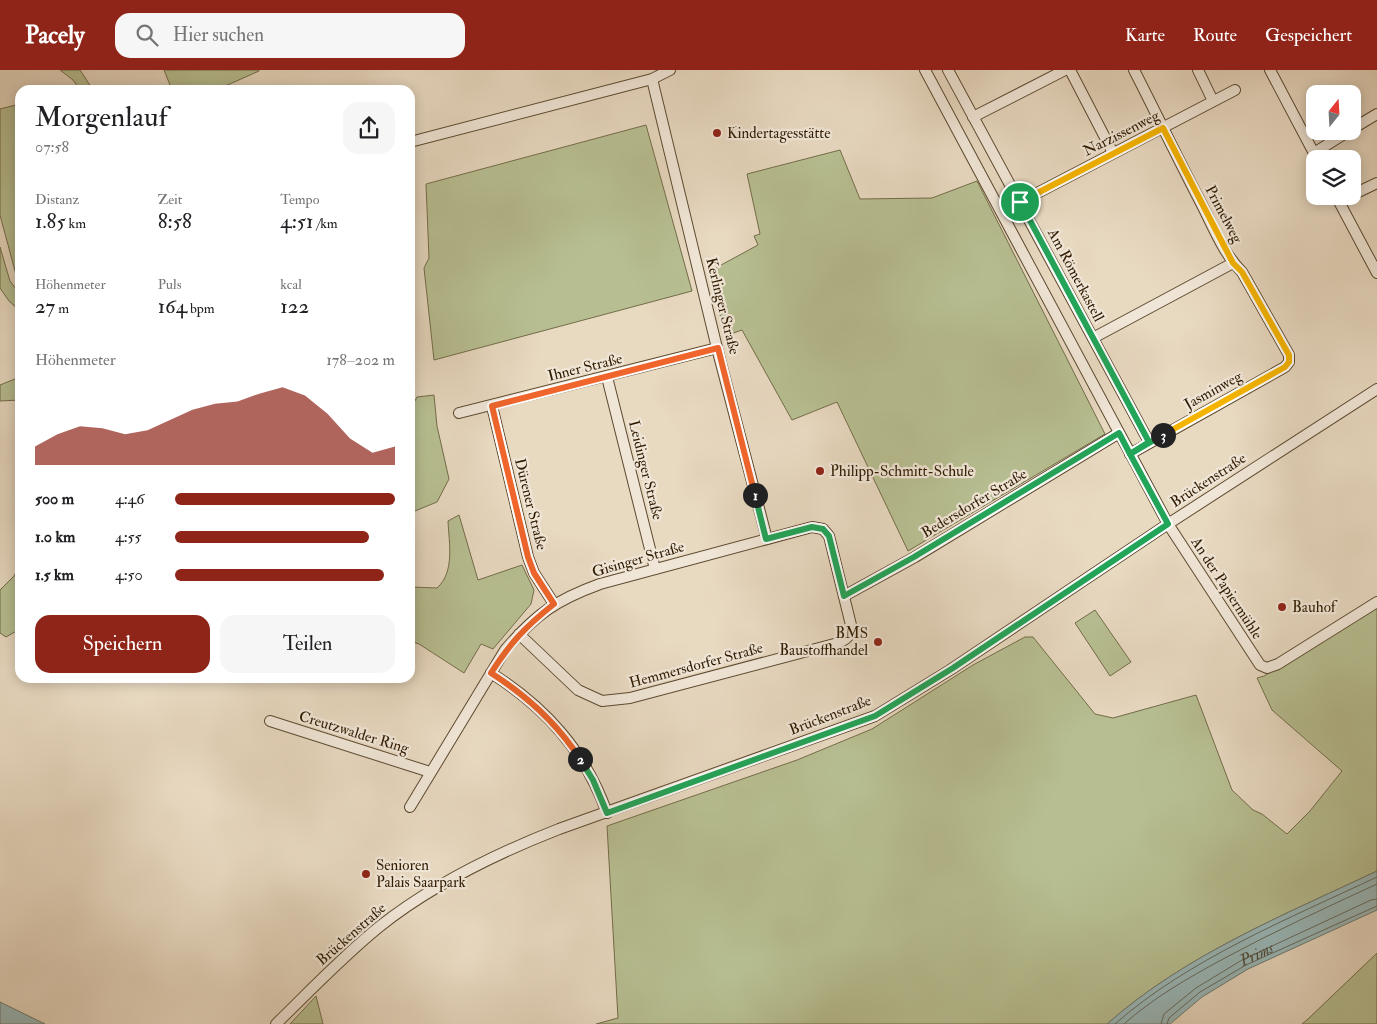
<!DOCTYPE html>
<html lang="de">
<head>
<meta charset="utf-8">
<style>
  body { margin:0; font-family:"IM FELL Double Pica",serif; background:#f6f6f6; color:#202124; height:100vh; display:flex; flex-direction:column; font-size:19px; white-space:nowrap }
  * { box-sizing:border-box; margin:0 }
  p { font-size:16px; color:#757577 }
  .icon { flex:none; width:28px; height:28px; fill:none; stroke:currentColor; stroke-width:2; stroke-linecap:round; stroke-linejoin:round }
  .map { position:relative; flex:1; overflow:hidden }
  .drawer { position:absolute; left:15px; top:15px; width:400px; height:598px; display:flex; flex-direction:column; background:#fff; border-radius:15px; box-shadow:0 2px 12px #0003 }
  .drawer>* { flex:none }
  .needle { width:32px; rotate:18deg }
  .controls { position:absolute; left:1306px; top:15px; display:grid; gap:10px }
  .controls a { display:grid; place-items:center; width:55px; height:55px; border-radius:10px; background:#fff; box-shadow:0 2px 12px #0003; font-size:25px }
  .pin { position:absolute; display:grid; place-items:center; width:42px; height:42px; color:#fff; margin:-21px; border:2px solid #fff; border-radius:50%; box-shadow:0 1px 5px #0007 }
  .km { position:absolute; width:25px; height:25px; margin:-12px; border-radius:50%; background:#222; color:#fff; font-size:14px; line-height:25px; text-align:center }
  .round { display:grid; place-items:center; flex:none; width:52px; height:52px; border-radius:15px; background:#f6f6f6 }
  .overview { display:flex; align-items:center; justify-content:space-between; height:85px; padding:0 20px }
  h1 { font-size:28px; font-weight:600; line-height:38px }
  .metrics { display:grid; grid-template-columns:repeat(3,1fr); gap:8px; height:85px; padding:5px 20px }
  .metrics div { display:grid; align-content:center }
  .metrics b { font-size:21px; font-weight:600 }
  .metrics small { font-size:14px; font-weight:400 }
  .metrics p { font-size:14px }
  .chart { height:140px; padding:10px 20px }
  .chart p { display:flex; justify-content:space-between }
  .chart svg { width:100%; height:90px; margin-top:5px; fill:#8f2418; opacity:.7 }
  .button { display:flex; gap:10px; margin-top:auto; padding:10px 20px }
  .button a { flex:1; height:58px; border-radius:15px; background:#8f2418; color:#fff; font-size:20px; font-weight:600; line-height:58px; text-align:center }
  .button a+a { background:#f6f6f6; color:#202124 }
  ul { padding:0 20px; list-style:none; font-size:16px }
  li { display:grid; grid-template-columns:80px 60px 1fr; align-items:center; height:38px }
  li i { height:12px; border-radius:6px; background:#8f2418 }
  header { display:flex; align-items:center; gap:30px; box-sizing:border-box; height:70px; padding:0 25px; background:#8f2418; color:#fff }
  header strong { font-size:24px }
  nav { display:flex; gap:28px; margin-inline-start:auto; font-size:18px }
  .search { width:350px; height:45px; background:#f6f6f6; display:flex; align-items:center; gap:12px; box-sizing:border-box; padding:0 18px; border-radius:15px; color:#757577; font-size:19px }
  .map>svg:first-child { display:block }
  .green { fill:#b7bf92; stroke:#736c49 }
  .water { fill:#99b9bb; stroke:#6f7970 }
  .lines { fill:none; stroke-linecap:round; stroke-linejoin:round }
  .shore { stroke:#646a5e; stroke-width:1 }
  .minor-casing { stroke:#5d4a30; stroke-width:12 }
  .minor { stroke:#f0e6d7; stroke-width:10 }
  .split-1-casing { stroke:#fff; stroke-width:10 }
  .split-2-casing { stroke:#fff; stroke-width:10 }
  .split-3-casing { stroke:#fff; stroke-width:10 }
  .split-4-casing { stroke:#fff; stroke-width:10 }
  .split-1 { stroke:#22a559; stroke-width:6 }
  .split-2 { stroke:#f0652b; stroke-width:6 }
  .split-3 { stroke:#22a559; stroke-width:6 }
  .split-4 { stroke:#f5b400; stroke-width:6 }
  .poi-dot { fill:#8f2418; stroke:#f0e6d7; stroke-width:2 }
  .labels { text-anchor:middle; stroke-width:4.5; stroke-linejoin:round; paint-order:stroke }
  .poi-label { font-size:15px; fill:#2f1a00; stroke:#f0e6d7; text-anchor:start }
  .street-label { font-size:15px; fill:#2f1a00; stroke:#f0e6d7 }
  .water-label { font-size:16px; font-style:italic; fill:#4f4a38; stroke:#f0e6d7 }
</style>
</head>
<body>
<header>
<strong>Pacely</strong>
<div class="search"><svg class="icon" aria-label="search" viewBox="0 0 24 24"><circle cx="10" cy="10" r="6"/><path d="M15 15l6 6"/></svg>Hier suchen</div>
<nav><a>Karte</a><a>Route</a><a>Gespeichert</a></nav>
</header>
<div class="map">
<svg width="1377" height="954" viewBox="0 0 1377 954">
  <rect width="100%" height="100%" fill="#e8d9c1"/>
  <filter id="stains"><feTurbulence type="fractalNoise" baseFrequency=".004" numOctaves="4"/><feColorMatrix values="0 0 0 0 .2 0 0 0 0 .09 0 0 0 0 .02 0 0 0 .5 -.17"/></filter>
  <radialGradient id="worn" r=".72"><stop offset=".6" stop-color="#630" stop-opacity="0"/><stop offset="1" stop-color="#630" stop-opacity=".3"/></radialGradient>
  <g class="green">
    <path d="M60,0h20l13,20h-13l-7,-10z"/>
    <path d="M164,0h95v1l-36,16 -17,3h-34z"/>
    <path d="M20,34v178h-2l-18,-67v-106z"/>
    <path d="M646,55l46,166 -258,69 -10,-92 5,-10 -3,-74z"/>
    <path d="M840,80l20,49 72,-1 45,-17 128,253 -197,117 -71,-149 -45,18 -50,-90 -17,6 -15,-65 48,-26 -4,-9 6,-2 -13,-60z"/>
    <path d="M0,177l10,34 10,13v17l-11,-10 -9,-13z"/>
    <path d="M20,307v23l-20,1v-16z"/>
    <path d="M434,325l3,31 12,53 -12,23 -27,11v-103l7,-13z"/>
    <path d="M459,445l19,65 44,-15 12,25 -3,14 -38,45 -12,-5 -17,29 -45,-29 -9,-3v-54l27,1c18,-16 12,-45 11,-67z"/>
    <path d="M20,495v64l-14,8 -6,-4v-43l14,-14z"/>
    <path d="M1377,538v263c-93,44 -192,84 -270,153h-511l22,-6 -11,-192 190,-66 75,-31 101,-64 52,-28h8l62,77 18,4 83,-23 36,95 21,20 9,4 25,20 23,-23 32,-40 -70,-61 -15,-32 7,-2z"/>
    <path d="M1095,540l36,52 -21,14 -35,-53z"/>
    <path d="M1377,883v71h-75l6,-5z"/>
    <path d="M316,926l7,28h-33z"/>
  </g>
  <g class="water">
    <path d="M1377,801v39l-129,59 -46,28 -32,27h-63c78,-69 177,-109 270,-153z"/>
    <path d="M0,932l45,22h-45z"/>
  </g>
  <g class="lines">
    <g class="shore">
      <path d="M1115,954c72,-64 175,-106 262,-147"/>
      <path d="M1124,954c29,-26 64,-46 99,-65 50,-27 102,-51 154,-75"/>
      <path id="s1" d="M1161,954l3,-10 32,-26 46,-28 129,-60 6,-1"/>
      <path d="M1167,954l2,-6 31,-26 46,-27 131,-59"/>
    </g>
    <g class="minor-casing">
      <g id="minor">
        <path d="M925,0l243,454 92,141 7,3 11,-4 99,-62"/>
        <path d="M948,0l201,372"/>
        <path d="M1070,0l43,83"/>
        <path d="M1198,0l15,31"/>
        <path d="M1270,0l47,89"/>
        <path d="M652,9l65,269 50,191"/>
        <path d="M973,47l92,-47"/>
        <path d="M1352,59l25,-15"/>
        <path d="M410,72l242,-63 18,-9"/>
        <path d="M1314,83l35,-22"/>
        <path d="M1352,125l25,-12"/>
        <path d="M1336,126l41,77"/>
        <path d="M1020,132l215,-112"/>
        <path d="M1093,268l140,-75"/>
        <path d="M607,307l48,192"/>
        <path d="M492,336l36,151 6,16 20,31"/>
        <path d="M459,343l258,-65"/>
        <path d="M1130,384l155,-87 4,-5v-7l-47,-83c-18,-18 -28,-43 -39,-65 -24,-46 -46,-92 -69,-137"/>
        <path d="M844,526l71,-39 204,-124"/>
        <path d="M491,603c55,35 94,78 116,140"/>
        <path d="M270,651l160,51"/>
        <path d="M410,737l95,-157c31,-36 51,-50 95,-66l212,-57 11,2 6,7 22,89c-1,11 -3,14 -13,18l-208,55 -28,3 -24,-11 -59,-56"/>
        <path d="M276,954c34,-33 66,-67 103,-97 54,-43 116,-73 180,-98l316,-113 75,-46 218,-146 209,-135"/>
      </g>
    </g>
    <use href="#minor" class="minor"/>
  </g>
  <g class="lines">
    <g class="split-1-casing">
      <path id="split-1" d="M755,425l11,44 46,-12 11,2 6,7 15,60 70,-39 205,-124 11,21 19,-12 -129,-240"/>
    </g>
    <g class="split-2-casing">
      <path id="split-2" d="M580,689c-23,-36 -53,-63 -89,-86 19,-30 35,-47 63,-69l-20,-31 -6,-16 -36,-151 226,-58 37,147"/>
    </g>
    <g class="split-3-casing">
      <path id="split-3" d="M580,689l13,21 14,33 268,-97 78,-48 215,-144 -38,-70 33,-19"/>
    </g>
    <g class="split-4-casing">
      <path id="split-4" d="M1020,132l143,-74 60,116 10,19 9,9 47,83v7l-4,5 -122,68"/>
    </g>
    <use href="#split-1" class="split-1"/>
    <use href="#split-2" class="split-2"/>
    <use href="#split-3" class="split-3"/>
    <use href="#split-4" class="split-4"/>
  </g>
  <g class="poi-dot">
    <circle cx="717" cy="63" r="5"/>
    <circle cx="820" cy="401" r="5"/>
    <circle cx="1282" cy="537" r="5"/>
    <circle cx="878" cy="572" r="5"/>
    <circle cx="366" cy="804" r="5"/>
  </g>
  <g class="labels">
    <g class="poi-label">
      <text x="727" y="68">Kindertagesstätte</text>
      <text x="830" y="406">Philipp-Schmitt-Schule</text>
      <text x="1292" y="542">Bauhof</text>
      <text x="868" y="568" text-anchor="end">BMS<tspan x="868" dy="17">Baustoffhandel</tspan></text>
      <text x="376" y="800">Senioren<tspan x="376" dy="17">Palais Saarpark</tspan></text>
    </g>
    <g class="street-label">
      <text transform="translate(1121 63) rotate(-27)" y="5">Narzissenweg</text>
      <text transform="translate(1224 144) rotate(62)" y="5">Primelweg</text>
      <text transform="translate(1076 205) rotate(62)" y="5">Am Römerkastell</text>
      <text transform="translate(723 236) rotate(76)" y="5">Kerlinger Straße</text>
      <text transform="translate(585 297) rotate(-14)" y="5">Ihner Straße</text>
      <text transform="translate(1213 320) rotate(-29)" y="5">Jasminweg</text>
      <text transform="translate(646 400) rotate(76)" y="5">Leidinger Straße</text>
      <text transform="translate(1208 410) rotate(-33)" y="5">Brückenstraße</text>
      <text transform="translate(974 433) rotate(-31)" y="5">Bedersdorfer Straße</text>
      <text transform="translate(531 434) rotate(76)" y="5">Dürener Straße</text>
      <text transform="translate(638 489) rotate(-16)" y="5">Gisinger Straße</text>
      <text transform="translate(1227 518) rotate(57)" y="5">An der Papiermühle</text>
      <text transform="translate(696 595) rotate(-15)" y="5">Hemmersdorfer Straße</text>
      <text transform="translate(830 645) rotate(-21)" y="5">Brückenstraße</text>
      <text transform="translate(354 662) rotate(17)" y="5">Creutzwalder Ring</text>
      <text transform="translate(351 864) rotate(-41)" y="5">Brückenstraße</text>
    </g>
    <g class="water-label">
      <text dy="6" stroke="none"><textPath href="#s1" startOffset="121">Prims</textPath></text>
    </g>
  </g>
  <rect width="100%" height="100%" filter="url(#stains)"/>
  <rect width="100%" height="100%" fill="url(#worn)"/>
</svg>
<div class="controls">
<a><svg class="needle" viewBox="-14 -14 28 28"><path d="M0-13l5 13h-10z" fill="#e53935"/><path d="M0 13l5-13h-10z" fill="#757577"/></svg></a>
<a><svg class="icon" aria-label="layers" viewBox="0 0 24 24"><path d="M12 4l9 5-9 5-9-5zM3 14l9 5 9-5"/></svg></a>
</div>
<div class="pin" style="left:1020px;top:132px;background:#1e9e55"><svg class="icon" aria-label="arrive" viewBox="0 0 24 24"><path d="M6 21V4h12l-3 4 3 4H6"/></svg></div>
<b class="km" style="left:755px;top:425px">1</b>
<b class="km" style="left:580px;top:689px">2</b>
<b class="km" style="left:1163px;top:365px">3</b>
<section class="drawer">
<div class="overview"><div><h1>Morgenlauf</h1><p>07:58</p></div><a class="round"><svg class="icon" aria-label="share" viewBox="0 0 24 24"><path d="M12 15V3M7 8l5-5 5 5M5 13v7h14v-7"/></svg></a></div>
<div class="metrics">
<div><p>Distanz</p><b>1.85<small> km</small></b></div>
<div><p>Zeit</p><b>8:58</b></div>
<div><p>Tempo</p><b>4:51<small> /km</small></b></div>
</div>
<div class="metrics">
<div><p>Höhenmeter</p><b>27<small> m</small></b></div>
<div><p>Puls</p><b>164<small> bpm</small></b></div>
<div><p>kcal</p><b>122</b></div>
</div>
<div class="chart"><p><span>Höhenmeter</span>178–202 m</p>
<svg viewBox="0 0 160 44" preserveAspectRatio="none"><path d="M0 44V35L10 29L20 25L30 26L40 29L50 27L60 22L70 17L80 14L90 13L100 9L110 6L120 10L130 19L140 31L150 38L160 35V44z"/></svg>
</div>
<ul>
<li><b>500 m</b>4:46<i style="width:100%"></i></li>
<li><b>1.0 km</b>4:55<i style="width:88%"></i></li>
<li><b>1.5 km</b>4:50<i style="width:95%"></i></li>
</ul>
<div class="button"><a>Speichern</a><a>Teilen</a></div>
</section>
</div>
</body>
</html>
